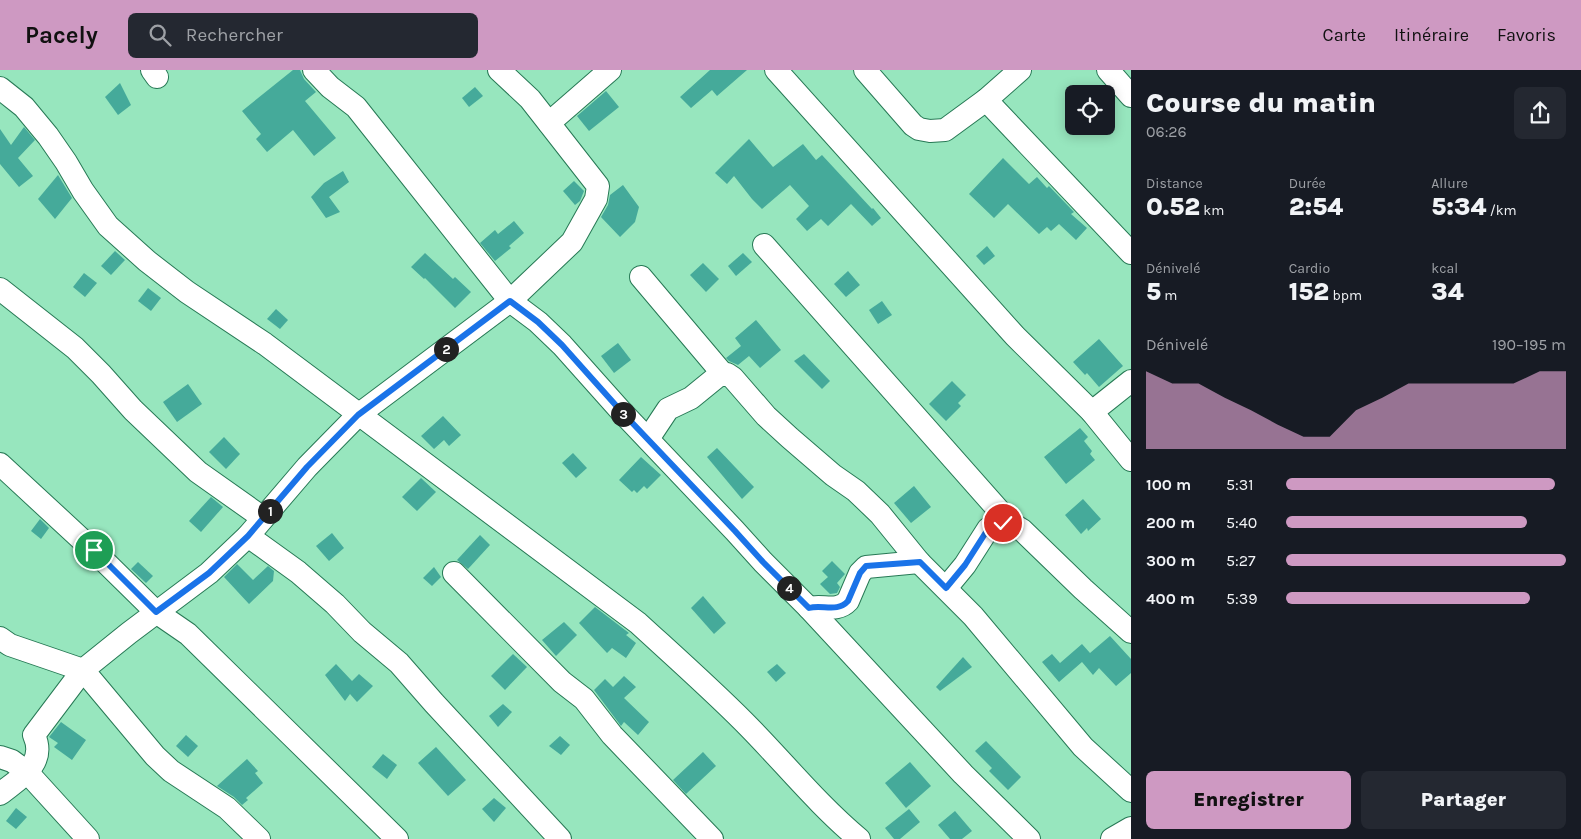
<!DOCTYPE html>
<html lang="fr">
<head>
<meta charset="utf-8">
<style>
  body { margin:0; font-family:Karla,sans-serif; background:#242831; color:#f1f3f6; height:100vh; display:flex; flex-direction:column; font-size:19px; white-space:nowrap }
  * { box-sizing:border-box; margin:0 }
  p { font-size:16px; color:#9ea1a6 }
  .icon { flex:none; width:28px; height:28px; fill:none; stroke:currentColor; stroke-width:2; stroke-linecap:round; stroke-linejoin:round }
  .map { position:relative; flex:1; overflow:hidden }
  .details { display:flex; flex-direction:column; background:#171b24; width:450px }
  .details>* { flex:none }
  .controls { position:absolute; left:1065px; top:15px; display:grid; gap:10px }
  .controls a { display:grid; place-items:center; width:50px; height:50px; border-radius:8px; background:#171b24; box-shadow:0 2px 12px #0003; font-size:25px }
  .pin { position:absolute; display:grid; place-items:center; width:42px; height:42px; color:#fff; margin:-21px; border:2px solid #fff; border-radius:50%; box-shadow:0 1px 5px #0007 }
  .km { position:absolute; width:25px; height:25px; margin:-12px; border-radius:50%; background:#222; color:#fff; font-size:14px; line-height:25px; text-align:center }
  .round { display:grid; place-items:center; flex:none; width:52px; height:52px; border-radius:8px; background:#242831 }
  .head { display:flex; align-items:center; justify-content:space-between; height:85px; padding:0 15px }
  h1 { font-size:28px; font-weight:800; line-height:38px }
  .figures { display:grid; grid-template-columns:repeat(3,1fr); gap:8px; height:85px; padding:5px 15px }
  .figures div { display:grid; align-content:center }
  .figures b { font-size:25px; font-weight:800 }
  .figures small { font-size:14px; font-weight:400 }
  .figures p { font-size:14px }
  .chart { height:140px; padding:10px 15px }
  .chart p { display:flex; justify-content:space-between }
  .chart svg { width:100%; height:90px; margin-top:5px; fill:#ce99c2; opacity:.7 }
  .action { display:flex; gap:10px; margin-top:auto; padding:10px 15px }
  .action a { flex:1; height:58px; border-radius:8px; background:#ce99c2; color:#111; font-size:20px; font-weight:800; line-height:58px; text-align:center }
  .action a+a { background:#242831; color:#f1f3f6 }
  ul { padding:0 15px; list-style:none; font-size:16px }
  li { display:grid; grid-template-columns:80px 60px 1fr; align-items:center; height:38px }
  li i { height:12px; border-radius:6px; background:#ce99c2 }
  header { display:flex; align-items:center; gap:30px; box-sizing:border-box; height:70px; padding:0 25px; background:#ce99c2; color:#111 }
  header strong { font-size:24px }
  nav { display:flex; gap:28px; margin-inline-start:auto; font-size:18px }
  .search { width:350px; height:45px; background:#242831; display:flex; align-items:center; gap:12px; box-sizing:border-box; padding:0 18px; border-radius:8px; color:#9ea1a6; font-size:19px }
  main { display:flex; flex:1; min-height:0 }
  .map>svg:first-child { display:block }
  .building { fill:#45aa9a }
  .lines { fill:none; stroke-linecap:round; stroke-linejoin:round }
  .minor-casing { stroke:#277955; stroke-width:24 }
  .minor { stroke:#fff; stroke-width:22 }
  .route-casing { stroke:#fff; stroke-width:10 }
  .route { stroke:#1a73e8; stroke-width:6 }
</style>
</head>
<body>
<header>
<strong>Pacely</strong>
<div class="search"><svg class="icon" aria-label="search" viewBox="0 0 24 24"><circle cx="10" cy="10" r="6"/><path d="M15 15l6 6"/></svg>Rechercher</div>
<nav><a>Carte</a><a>Itinéraire</a><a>Favoris</a></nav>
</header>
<main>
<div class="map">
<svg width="1131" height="769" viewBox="0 0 1131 769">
  <rect width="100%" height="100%" fill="#97e6be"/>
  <g class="building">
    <path d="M293,0h7l4,9 12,13 -11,9 31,37 -22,18 -21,-26 -26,22 -11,-13 5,-5 -19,-23z"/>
    <path d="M710,0h37l-30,26 -5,-6 -21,18 -11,-11z"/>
    <path d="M120,13l11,22 -13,10 -13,-18z"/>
    <path d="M475,17l8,9 -14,11 -7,-9z"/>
    <path d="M606,21l13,16 -30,24 -12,-15z"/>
    <path d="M24,57l11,13 -17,18 15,18 -14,11 -19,-23v-35l11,16z"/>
    <path d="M749,69l24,28 30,-23 13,16 6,-5 50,54 1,-1 8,10 -9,8 -21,-22 -23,22 -7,-7 -14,12 -11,-12 13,-13 -19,-21 -28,24 -10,-10 -18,-23 -7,8 -12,-11z"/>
    <path d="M1003,88l26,26 8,-7 10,11 2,-2 25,26 -3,2 16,14 -11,12 -17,-16 -8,7 -4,-4 -8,7 -31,-30 -14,14 -25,-24z"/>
    <path d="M343,101l6,11 -20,15 11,15 -14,6 -15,-21 13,-14z"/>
    <path d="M58,105l14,23 -17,21 -17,-20z"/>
    <path d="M574,111l10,10 -4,10 -5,4 -12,-14z"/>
    <path d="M623,115l16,22 -4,15 -15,15 -19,-20 7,-12 2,-10z"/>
    <path d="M514,151l10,12 -15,13 2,2 -16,13 -15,-18 15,-13 3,4z"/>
    <path d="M987,176l8,10 -11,9 -8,-9z"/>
    <path d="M115,181l10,9 -14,15 -10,-9z"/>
    <path d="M425,183l28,26 2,-2 16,15 -16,16 -30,-30 -1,1 -13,-12z"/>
    <path d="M743,183l9,9 -16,14 -8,-10z"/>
    <path d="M703,193l16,16 -13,13 -16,-17z"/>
    <path d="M848,201l12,14 -14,12 -12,-13z"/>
    <path d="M84,203l13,10 -12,14 -12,-10z"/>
    <path d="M148,218l13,10 -10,13 -13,-10z"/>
    <path d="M882,231l10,14 -14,9 -9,-14z"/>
    <path d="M276,239l12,11 -8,9 -13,-10z"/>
    <path d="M756,250l25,30 -21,18 -11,-12 -11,9 -9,-4 -3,-3 15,-12 -6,-8z"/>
    <path d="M1099,269l24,27 -24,21 -12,-14 -2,2 -12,-13z"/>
    <path d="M618,273l13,17 -17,13 -13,-17z"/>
    <path d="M804,284l26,27 -8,8 -28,-28z"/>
    <path d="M952,311l14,14 -8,8 3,3 -15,15 -17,-17z"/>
    <path d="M188,314l14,20 -25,18 -14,-20z"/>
    <path d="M443,346l18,19 -12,11 -5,-6 -10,9 -13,-13z"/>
    <path d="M1080,358l8,9 -4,4 8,10 -2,3 5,6 -29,24 -22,-27z"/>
    <path d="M224,367l16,17 -14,15 -17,-17z"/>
    <path d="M717,378l37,39 -12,12 -35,-42z"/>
    <path d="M573,383l14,15 -11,10 -14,-15z"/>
    <path d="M641,387l20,18 -14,14 -3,-3 -7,7 -3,-3 -2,2 -13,-12z"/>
    <path d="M421,408l15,14 -19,19 -15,-14z"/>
    <path d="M914,416l17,21 -20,16 -17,-20z"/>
    <path d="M211,427l12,10 -22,25 -12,-11z"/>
    <path d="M1083,429l18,20 -13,12 -1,-3 -6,6 -16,-19z"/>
    <path d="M40,449l9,9 -8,11 -10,-8z"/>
    <path d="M332,463l12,15 -15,13 -13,-15z"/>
    <path d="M480,465l10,10 -22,24 -11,-9z"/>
    <path d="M832,491l13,13 -8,9 3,4 -3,6 -7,1 -10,-10 8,-7 -6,-6z"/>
    <path d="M138,492l15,14 -7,7 -15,-14z"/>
    <path d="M237,494l16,16 15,-14 6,5 -1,10 -24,23 -25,-27z"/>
    <path d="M434,497l7,10 -9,9 -9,-8z"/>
    <path d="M703,526l23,27 -12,11 -23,-26z"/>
    <path d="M595,537l34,26 -3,2 10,8 -10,15 -14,-10 -5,5 -28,-30z"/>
    <path d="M564,552l13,13 -21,21 -14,-16z"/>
    <path d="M1110,566l21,23v14l-15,13 -17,-18 -6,7 -11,-13 -23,20 -17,-20 10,-8 8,9 22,-19 8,9z"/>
    <path d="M513,584l14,13 -22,23 -14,-14z"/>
    <path d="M963,587l9,10 -32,24 -4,-4z"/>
    <path d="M336,594l16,17 7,-7 14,12 -16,16 -7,-8 -5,7 -20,-26z"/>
    <path d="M777,594l9,9 -10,9 -9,-10z"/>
    <path d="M624,606l12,11 -12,11 25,24 -11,13 -14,-13 -3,4 -27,-36 11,-11 8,8z"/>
    <path d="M503,634l9,8 -14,15 -9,-11z"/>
    <path d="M61,652l25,18 -14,20 -18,-13 4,-4 -9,-6z"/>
    <path d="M186,665l12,11 -10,11 -12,-11z"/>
    <path d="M560,666l10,9 -9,10 -12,-9z"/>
    <path d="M986,671l35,36 -13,13 -19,-19 3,-3 -17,-17z"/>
    <path d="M436,677l30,33 -18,16 -30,-33z"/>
    <path d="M703,682l13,14 -30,28 -13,-14z"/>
    <path d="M383,684l14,11 -10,14 -15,-12z"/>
    <path d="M247,689l11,12 -3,2 8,10 -17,15 2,2 -6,5 -8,-8 -17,-11z"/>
    <path d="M910,692l21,24 -25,22 -21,-25z"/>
    <path d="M494,728l12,10 -12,14 -12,-13z"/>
    <path d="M16,738l11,9 -11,12 -10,-8z"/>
    <path d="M909,739l11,13 -20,17h-6l-9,-11z"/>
    <path d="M955,741l17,20 -10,8h-12l-12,-14z"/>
  </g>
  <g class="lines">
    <g class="minor-casing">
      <g id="minor">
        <path d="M152,0l5,7"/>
        <path d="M314,0l16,17 26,20 154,194 28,21 24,23 58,65 115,121 28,31 46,46 154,166 66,65"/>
        <path d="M776,0l239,266 77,76 39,48"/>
        <path d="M865,0l48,55 6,4 11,2 15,-1 41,-30 34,-30"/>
        <path d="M1108,0l23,26"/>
        <path d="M0,18l24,19 24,29 18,26 17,29 25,35 39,35 40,31 78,52 373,279c36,33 72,65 106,99 38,38 73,82 115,117"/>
        <path d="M986,30l145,153"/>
        <path d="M549,53l61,-53"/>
        <path d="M764,175l246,278"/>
        <path d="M641,207l82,97"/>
        <path d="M0,219l75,59 26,26 32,36 65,62 65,46"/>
        <path d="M1092,342l39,-31"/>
        <path d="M648,369l20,-30 23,-11 27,-22 9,-2 6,4 33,38 24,22 43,37 23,16 24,23 39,48 54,54 110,131 48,44"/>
        <path d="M0,394l94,87 62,61 32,22 209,205"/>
        <path d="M248,466l50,36 37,32 27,28 37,31 35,40 126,136"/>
        <path d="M454,503l108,109 22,17 28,36 100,104"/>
        <path d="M946,518l19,-23 23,-36c10,-9 23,-7 34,1l61,59 48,43"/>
        <path d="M809,538c13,-4 28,5 39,-7l12,-28 6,-6 53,-5"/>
        <path d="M0,568l10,7 73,25 72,86 16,15 56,37 32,31"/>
        <path d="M0,687l12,4 15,11 61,67"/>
        <path d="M0,724c20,-16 47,-30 34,-59l49,-65 46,-37 80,-60 39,-37 59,-69 51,-52 152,-114 62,-59 24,-43 2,-13 -68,-87 -31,-29"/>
        <path d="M1112,769l19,-11"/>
      </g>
    </g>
    <use href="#minor" class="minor"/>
  </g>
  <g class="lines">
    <g class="route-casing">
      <path id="route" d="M94,480l62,62 53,-39 39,-37 59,-69 51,-52 152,-114 28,21 24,23 58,65 115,121 28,31 46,46c13,-4 28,5 39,-7l12,-28 6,-7 54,-4 26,26 19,-23 23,-36 4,-3 11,-3"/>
    </g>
    <use href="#route" class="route"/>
  </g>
</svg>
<div class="controls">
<a><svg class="icon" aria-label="locate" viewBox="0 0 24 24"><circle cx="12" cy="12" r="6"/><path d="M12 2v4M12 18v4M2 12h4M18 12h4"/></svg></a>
</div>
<div class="pin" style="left:94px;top:480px;background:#1e9e55"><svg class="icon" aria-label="arrive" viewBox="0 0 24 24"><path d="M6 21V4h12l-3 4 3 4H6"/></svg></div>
<div class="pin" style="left:1003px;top:453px;background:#d93025"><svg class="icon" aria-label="check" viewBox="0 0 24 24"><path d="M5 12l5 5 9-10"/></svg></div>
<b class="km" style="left:270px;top:441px">1</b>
<b class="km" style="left:446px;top:279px">2</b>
<b class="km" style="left:623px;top:344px">3</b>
<b class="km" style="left:789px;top:518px">4</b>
</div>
<section class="details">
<div class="head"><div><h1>Course du matin</h1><p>06:26</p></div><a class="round"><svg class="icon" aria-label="share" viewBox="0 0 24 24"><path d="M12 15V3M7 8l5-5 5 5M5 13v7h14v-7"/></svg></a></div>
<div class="figures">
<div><p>Distance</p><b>0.52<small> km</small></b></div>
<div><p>Durée</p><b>2:54</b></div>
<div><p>Allure</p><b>5:34<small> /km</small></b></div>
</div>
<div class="figures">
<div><p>Dénivelé</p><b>5<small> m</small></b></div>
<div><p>Cardio</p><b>152<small> bpm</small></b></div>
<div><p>kcal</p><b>34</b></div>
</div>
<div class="chart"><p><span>Dénivelé</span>190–195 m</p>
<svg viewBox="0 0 160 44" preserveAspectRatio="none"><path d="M0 44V6L10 12L20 12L30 19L40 25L50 32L60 38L70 38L80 25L90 19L100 12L110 12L120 12L130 12L140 12L150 6L160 6V44z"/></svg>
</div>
<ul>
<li><b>100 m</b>5:31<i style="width:96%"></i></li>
<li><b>200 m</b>5:40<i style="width:86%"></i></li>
<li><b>300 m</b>5:27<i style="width:100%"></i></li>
<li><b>400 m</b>5:39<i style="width:87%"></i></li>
</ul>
<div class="action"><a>Enregistrer</a><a>Partager</a></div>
</section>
</main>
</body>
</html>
